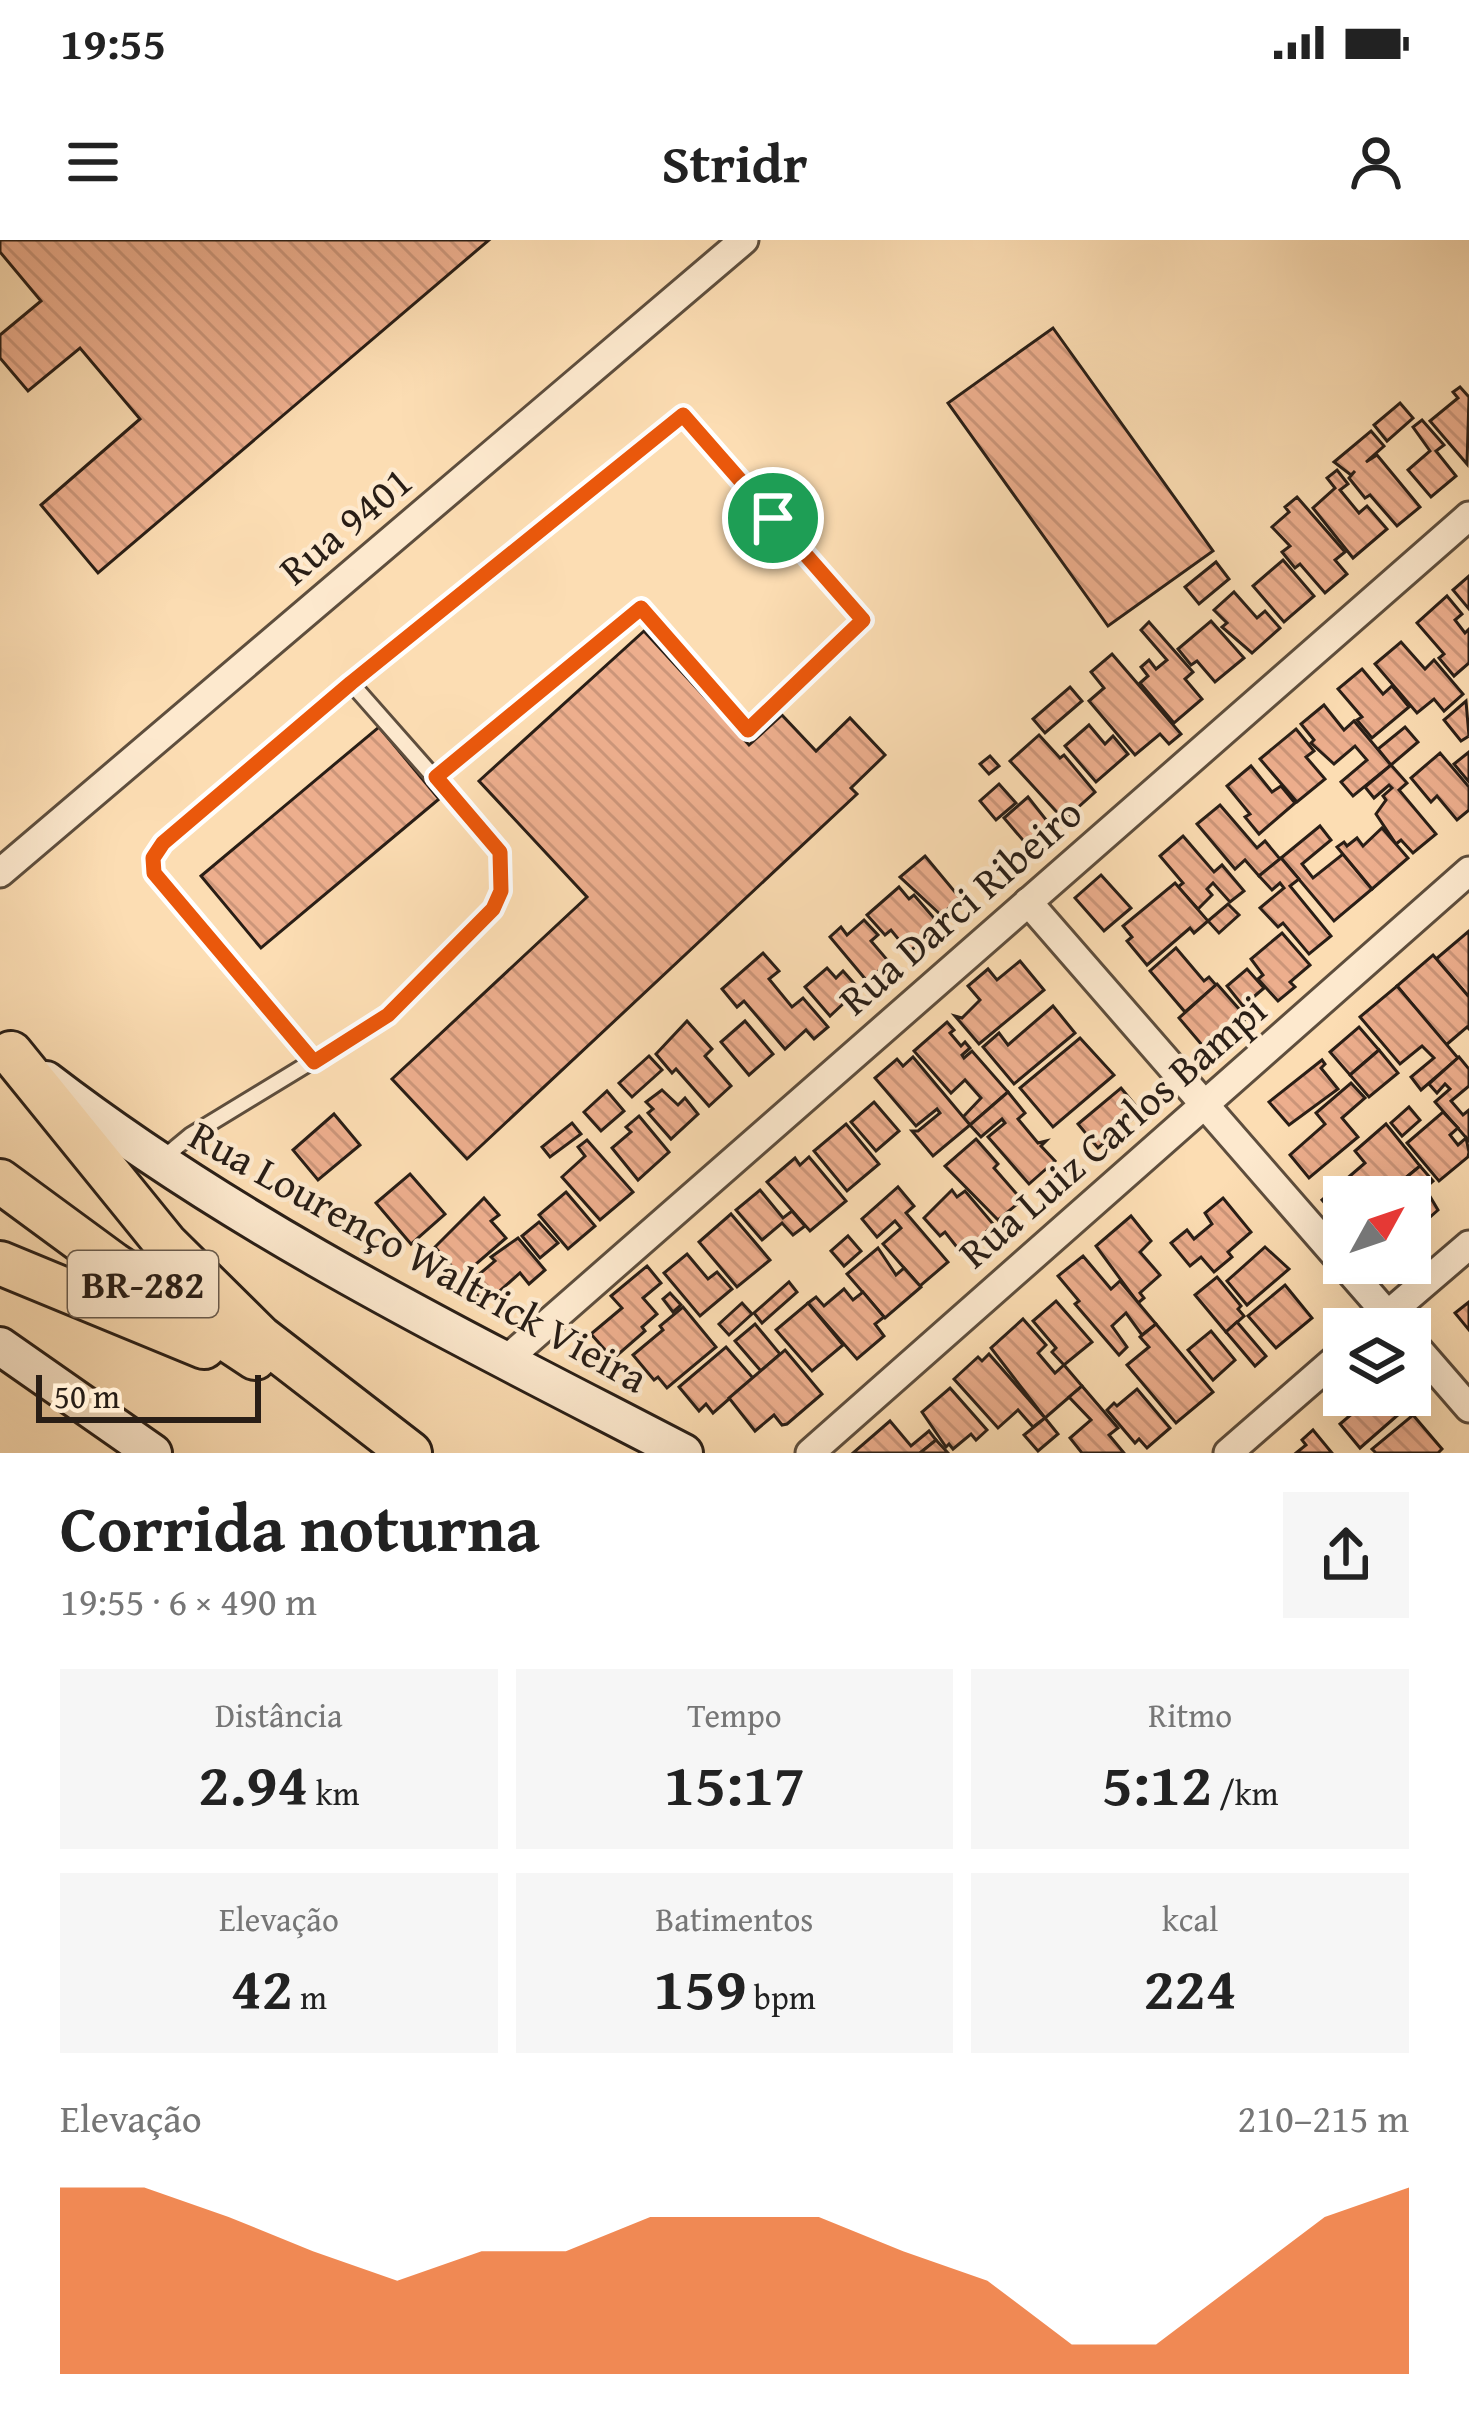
<!DOCTYPE html>
<html lang="pt">
<head>
<meta charset="utf-8">
<style>
  body { margin:0; font-family:"Gentium Book Plus",serif; background:#f6f6f6; color:#222; height:100vh; display:flex; flex-direction:column; font-size:45px; white-space:nowrap }
  * { box-sizing:border-box; margin:0 }
  p { font-size:39px; color:#767676 }
  .icon { flex:none; width:66px; height:66px; fill:none; stroke:currentColor; stroke-width:2; stroke-linecap:round; stroke-linejoin:round }
  .map { position:relative; height:1213px; overflow:hidden }
  .panel { display:flex; flex-direction:column; background:#fff; flex:1 }
  .panel>* { flex:none }
  .needle { width:78px; rotate:50deg }
  .controls { position:absolute; left:1323px; top:936px; display:grid; gap:24px }
  .controls a { display:grid; place-items:center; width:108px; height:108px; border-radius:0px; background:#fff; box-shadow:0 12px 48px #0002; font-size:60px }
  .scale { position:absolute; left:36px; bottom:30px; width:225px; box-sizing:border-box; padding-left:12px; border:6px solid #291e16; border-top:0; font-size:33px; line-height:42px; white-space:nowrap; color:#291e16; -webkit-text-stroke:9px #fde9ce; paint-order:stroke }
  .pin { position:absolute; display:grid; place-items:center; width:102px; height:102px; color:#fff; margin:-51px; border:6px solid #fff; border-radius:50%; box-shadow:0 3px 12px #0007 }
  .round { display:grid; place-items:center; flex:none; width:126px; height:126px; border-radius:0px; background:#f6f6f6 }
  .summary { display:flex; align-items:center; justify-content:space-between; height:204px; padding:0 60px }
  h1 { font-size:66px; font-weight:700; line-height:90px }
  .stats { display:grid; grid-template-columns:repeat(3,1fr); gap:18px; height:204px; padding:12px 60px }
  .stats div { display:grid; align-content:center; border-radius:0px; background:#f6f6f6; text-align:center }
  .stats b { font-size:60px; font-weight:700 }
  .stats small { font-size:33px; font-weight:400 }
  .stats p { font-size:33px }
  .chart { height:336px; padding:24px 60px }
  .chart p { display:flex; justify-content:space-between }
  .chart svg { width:100%; height:216px; margin-top:12px; fill:#ea580c; opacity:.7 }
  .status { display:flex; justify-content:space-between; align-items:center; height:84px; padding:0 60px; background:#fff; direction:ltr }
  .status svg { height:33px; fill:currentColor }
  header { display:flex; justify-content:space-between; align-items:center; height:156px; padding:0 60px; background:#fff; font-size:54px; font-weight:700 }
  .map>svg:first-child { display:block }
  .building { fill:url(#building-back-hatch); stroke:#291e16; stroke-width:3 }
  .lines { fill:none; stroke-linecap:round; stroke-linejoin:round }
  .service-casing { stroke:#5e4e3d; stroke-width:20 }
  .minor-casing { stroke:#5e4e3d; stroke-width:33 }
  .secondary-casing { stroke:#291e16; stroke-width:42 }
  .trunk-casing { stroke:#291e16; stroke-width:48 }
  .service { stroke:#fde9ce; stroke-width:14 }
  .minor { stroke:#fde9ce; stroke-width:27 }
  .secondary { stroke:#fde9ce; stroke-width:36 }
  .trunk { stroke:#fcddb3; stroke-width:42 }
  .route-casing { stroke:#fff; stroke-width:24 }
  .route { stroke:#ea580c; stroke-width:15 }
  .labels { text-anchor:middle; stroke-width:9; stroke-linejoin:round; paint-order:stroke }
  .shield { fill:#fde9ce; stroke:#695b4d; stroke-width:3 }
  .shield-label { font-size:39px; font-weight:bold; fill:#291e16 }
  .street-label { font-size:42px; fill:#291e16; stroke:#fde9ce }
</style>
</head>
<body>
<div class="status"><b>19:55</b><svg viewBox="0 0 49 12"><path d="M0 12V9h3v3zM5 12V6h3v6zM10 12V3h3v9zM15 12V0h3v12zM26 1h20v11H26zM47 4h2v5h-2z"/></svg></div>
<header><svg class="icon" aria-label="menu" viewBox="0 0 24 24"><path d="M4 6h16M4 12h16M4 18h16"/></svg>Stridr<svg class="icon" aria-label="person" viewBox="0 0 24 24"><circle cx="12" cy="8" r="4"/><path d="M4 21q1-7 8-7t8 7"/></svg></header>
<div class="map">
<svg width="1469" height="1213" viewBox="0 0 1469 1213">
  <defs>
    <pattern id="building-back-hatch" width="6" height="6" patternUnits="userSpaceOnUse" patternTransform="scale(3)"><rect width="6" height="6" fill="#edae8d"/><path d="M-1 5l2 2M0 0l6 6M5-1l2 2" fill="none" stroke="#cb9579"/></pattern>
  </defs>
  <rect width="100%" height="100%" fill="#fcddb3"/>
  <filter id="stains"><feTurbulence type="fractalNoise" baseFrequency=".00167" numOctaves="4"/><feColorMatrix values="0 0 0 0 .2 0 0 0 0 .09 0 0 0 0 .02 0 0 0 .5 -.17"/></filter>
  <radialGradient id="worn" r=".72"><stop offset=".6" stop-color="#630" stop-opacity="0"/><stop offset="1" stop-color="#630" stop-opacity=".3"/></radialGradient>
  <g class="building">
    <path d="M0,0h489l-391,333 -57,-68 99,-86 -60,-71 -52,43 -28,-33v-23l41,-34 -41,-49z"/>
    <path d="M1053,88l160,223 -105,75 -160,-223z"/>
    <path d="M1460,147l9,10 -2,67 -37,-43 28,-23 -5,-6z"/>
    <path d="M1400,163l13,15 -26,23 -13,-16z"/>
    <path d="M1422,180l22,25 -8,6 20,25 -25,21 -23,-27 22,-19 -17,-24z"/>
    <path d="M1371,191l13,15 -18,16 11,-7 43,52 -23,19 -27,-31 -5,3 -16,-20 6,-7 -4,4 -17,-13z"/>
    <path d="M1337,230l11,14 -8,6 19,23 8,-7 20,23 -34,29 -40,-50 22,-20 -8,-10z"/>
    <path d="M1297,257l48,55 -10,8 12,14 -22,19 -25,-29 -5,4 -13,-16 8,-6 -18,-19 17,-15 -4,-5z"/>
    <path d="M1283,320l31,36 -30,26 -31,-36z"/>
    <path d="M1216,322l13,17 -30,25 -14,-17z"/>
    <path d="M1469,336v33l-16,-19z"/>
    <path d="M1234,352l23,26 8,-7 15,17 -28,25 -30,-26 5,-4 -13,-13z"/>
    <path d="M1447,356l15,18 -7,6 10,13 4,-4v34l-15,13 -15,-18 5,-4 -27,-31z"/>
    <path d="M1211,381l33,37 -29,24 -18,-21 -6,4 -13,-16z"/>
    <path d="M1149,382l44,50 -8,7 17,20 -28,24 -34,-40 8,-7 -7,-9 8,-7 7,9 11,-9 -26,-30z"/>
    <path d="M644,391l105,114 33,-30 34,36 34,-33 35,37 -34,33 6,6 -390,365 -75,-80 195,-182 -108,-116z"/>
    <path d="M1401,402l24,27 9,-9 29,34 -19,17 -10,-12 -17,14 -42,-49z"/>
    <path d="M1112,414l69,80 -12,10 -9,-10 -25,21 -46,-54 15,-13 -13,-16z"/>
    <path d="M1362,429l21,25 9,-8 17,21 -37,31 -15,-18 5,-3 -24,-28z"/>
    <path d="M1070,447l12,14 -37,32 -12,-14z"/>
    <path d="M1466,461l3,35 -8,5 -17,-21z"/>
    <path d="M1324,465l20,25 10,-9 37,44 -38,31 -12,-14 26,-22 -12,-14 -21,18 -23,-21 3,-3 -13,-16z"/>
    <path d="M1089,485l16,19 8,-8 15,18 -32,28 -31,-36z"/>
    <path d="M379,487l60,72 -178,149 -60,-72z"/>
    <path d="M1405,487l13,15 -27,23 -13,-16z"/>
    <path d="M1296,489l18,22 -8,6 19,22 -28,23 -37,-43z"/>
    <path d="M1039,495l21,23 4,-3 31,37 -31,28 -54,-59z"/>
    <path d="M1469,512v30l-15,-18z"/>
    <path d="M1440,513l29,34v23l-12,10 -20,-24 -6,6 -20,-24z"/>
    <path d="M990,516l9,10 -10,8 -9,-10z"/>
    <path d="M1391,525l16,18 -8,7 37,44 -23,19 -12,-13 -5,4 -20,-30 10,-14 -3,-4 9,-8 -3,-3 -15,13 -9,-11z"/>
    <path d="M1251,526l21,26 9,-6 14,17 -36,31 -14,-17 5,-3 -23,-28z"/>
    <path d="M999,544l17,19 -20,17 -16,-19z"/>
    <path d="M1028,557l23,29 -23,20 -24,-28z"/>
    <path d="M1220,565l37,43 8,-7 15,18 -21,17 -14,-16 -10,9 -38,-45z"/>
    <path d="M1320,586l11,14 -29,24 11,14 30,-24 29,35 -38,32 -53,-63z"/>
    <path d="M1382,588l26,30 -36,31 -35,-42 7,-5 3,4 10,-8 6,8z"/>
    <path d="M1183,596l31,36 8,-7 22,26 -14,11 -17,-19 -6,6 5,6 -14,14 -20,-22 5,-4 -23,-27z"/>
    <path d="M925,616l35,42 -19,17 -41,-38z"/>
    <path d="M1281,618l18,21 -9,7 41,50 -22,18 -26,-31 -5,4 -18,-19 24,-20 -4,-5 -8,7 -13,-14z"/>
    <path d="M1101,635l30,33 -27,23 -29,-33z"/>
    <path d="M1175,643l33,38 -14,12 -4,-5 -43,37 -20,-24 5,-4 -9,-11z"/>
    <path d="M899,647l10,12 5,-4 26,30 -31,27 -18,-22 -6,5 -18,-20z"/>
    <path d="M1228,664l11,11 -20,18 -11,-12z"/>
    <path d="M864,680l14,15 -7,6 18,21 -22,19 -37,-44 11,-10 6,8z"/>
    <path d="M1469,691v66l-33,-38z"/>
    <path d="M1282,693l28,32 -20,17 5,5 -17,14 -20,-22 5,-4 -12,-16z"/>
    <path d="M1176,708l28,33 5,-4 7,8 -31,27 -35,-41z"/>
    <path d="M763,713l16,18 -10,8 23,28 11,-9 25,29 -14,12 -8,-9 -21,19 -41,-48 -7,6 -15,-18z"/>
    <path d="M1433,715l36,42v32l-2,-2 -21,18 -49,-59z"/>
    <path d="M1020,721l24,29 -65,54 -24,-28 7,2 18,-18 -12,-14 20,-17 9,11z"/>
    <path d="M827,728l9,10 7,-7 16,18 -29,27 -25,-29z"/>
    <path d="M1247,729l17,19 -21,18 -16,-20z"/>
    <path d="M1217,744l30,34 -39,34 -29,-34z"/>
    <path d="M1397,746l61,72 -37,32 -10,-13 23,-19 -12,-12 -22,18 -40,-47z"/>
    <path d="M1053,766l22,27 -61,51 -31,-37 16,-14 9,12z"/>
    <path d="M687,781l25,28 -7,7 26,30 -22,20 -33,-37 -4,4 -16,-19z"/>
    <path d="M745,781l28,33 -24,21 -28,-33z"/>
    <path d="M947,782l7,8 -4,3 11,13 4,-4 5,6 -8,7 2,3 8,-7 36,41 -38,33 -7,-8 18,-19 -16,-18 -14,13 -37,-42z"/>
    <path d="M1359,787l20,23 -29,25 -20,-23z"/>
    <path d="M1080,798l34,37 -61,52 -33,-39z"/>
    <path d="M1379,810l19,23 -29,24 -19,-22z"/>
    <path d="M649,816l13,14 -30,27 -13,-14z"/>
    <path d="M913,817l57,68 -37,31 -21,-25h6l22,-18 -3,-4 -21,17 -41,-48 22,-19 6,7z"/>
    <path d="M1459,817l10,12v17l-18,15 12,14 6,-5v31l-34,-39 15,-13 -5,-5 -8,9 -8,-9z"/>
    <path d="M1322,820l3,4 -4,4 17,21 -49,36 -20,-23z"/>
    <path d="M1351,843l14,15 -23,20 16,19 -49,41 -19,-23 35,-31 -9,-11z"/>
    <path d="M1121,848l20,24 -43,36 -20,-24z"/>
    <path d="M662,850l16,15 7,-7 13,16 -27,25 -23,-26 5,-4 -7,-7z"/>
    <path d="M607,851l17,20 -23,20 -17,-19z"/>
    <path d="M1008,852l17,21 -7,6 20,24 8,-2 -5,5 14,15 -26,23 -41,-47 17,-14 -3,-4 -21,18 -11,-12z"/>
    <path d="M874,862l25,29 -23,20 -25,-29z"/>
    <path d="M1409,867l11,13 -18,16 -11,-13z"/>
    <path d="M1443,872l15,16 -8,7 8,10 8,-7 3,14 -1,5 -29,24 -32,-38z"/>
    <path d="M334,874l26,31 -42,35 -25,-30z"/>
    <path d="M639,876l30,36 -31,28 -26,-32 19,-16 -5,-5z"/>
    <path d="M572,883l9,11 -31,23 -8,-10z"/>
    <path d="M846,884l33,40 -32,27 -33,-40z"/>
    <path d="M1386,884l34,42 -22,18 -4,-4 -20,17h-30v29l-22,-26 43,-37 -10,-12z"/>
    <path d="M976,899l22,25 -4,4 28,32 -24,20 -53,-54z"/>
    <path d="M587,900l46,52 -33,28 -38,-43 23,-21 -7,-9z"/>
    <path d="M809,917l37,44 -36,30 -43,-49 28,-24 5,7z"/>
    <path d="M1420,926l13,15 -8,7 13,22 -19,17 5,6 -14,12v-48h-13l-6,-7z"/>
    <path d="M410,934l35,40 -34,30 -35,-41z"/>
    <path d="M898,947l16,19 -8,7 42,49 -28,24 -37,-42 18,-16 -6,-7 -18,16 -15,-18z"/>
    <path d="M760,950l23,28 9,-7 13,15 -12,9 -11,-12 -20,17 -26,-30z"/>
    <path d="M952,950l5,7 8,-6 29,34 -8,7 3,3 -25,21 -19,-24 -5,4 -16,-18z"/>
    <path d="M566,952l29,34 -27,23 -29,-34z"/>
    <path d="M484,958l15,17 -8,6 15,17 -45,39 -26,-30z"/>
    <path d="M1223,958l28,34 -23,20 4,5 -18,15 -13,-15 -11,9 -19,-23 16,-13 7,9 18,-15 -7,-11z"/>
    <path d="M731,974l39,46 -33,27 -38,-45z"/>
    <path d="M1131,976l20,25 -11,11 20,23 -20,18 4,5 -6,5 -42,-57z"/>
    <path d="M539,982l19,21 -18,15 -18,-22z"/>
    <path d="M848,996l13,15 -17,15 -13,-15z"/>
    <path d="M518,998l27,32 -16,14 -9,-11 -35,31 -21,-24 9,-8 4,4 18,-15 -4,-4z"/>
    <path d="M1265,1007l24,22 -42,36 -20,-24z"/>
    <path d="M878,1008l18,27 8,-7 17,19 -36,31 -38,-44z"/>
    <path d="M687,1014l21,25 9,-7 15,17 -32,27 -36,-43z"/>
    <path d="M1083,1016l28,33 9,-8 36,43 -14,11 -16,-22 -14,13 15,21 -8,8 -44,-51 4,-3 -21,-25z"/>
    <path d="M647,1026l14,17 -18,15 14,16 -15,13 3,4 -32,28 -22,-25 31,-26 -11,-12z"/>
    <path d="M1217,1037l24,29 -3,3 6,7 -18,16 -31,-37z"/>
    <path d="M789,1042l8,10 -35,31 -8,-10z"/>
    <path d="M1285,1045l27,33 -36,30 -28,-32z"/>
    <path d="M844,1049l9,11 10,-8 21,25 -9,7 9,12 -27,23 -49,-56 8,-6 8,9z"/>
    <path d="M670,1053l11,12 -8,7 -10,-13z"/>
    <path d="M1056,1061l36,41 -28,23 -12,-13 4,-4 -23,-27z"/>
    <path d="M1469,1062v28l-14,-17z"/>
    <path d="M742,1063l10,11 -23,21 -10,-11z"/>
    <path d="M808,1063l35,42 -31,26 -36,-41z"/>
    <path d="M683,1067l33,40 -49,41 -9,-11 -4,3 -21,-25 30,-25 -3,-4z"/>
    <path d="M1023,1079l23,26 -8,8 17,20 9,-8 18,21 -37,32 -54,-70z"/>
    <path d="M1237,1082l29,34 -11,10 -29,-34z"/>
    <path d="M755,1084l25,30 -19,17 -26,-30z"/>
    <path d="M1156,1084l57,68 -37,31 -49,-58 22,-18 -9,-10z"/>
    <path d="M1211,1091l24,29 -22,20 -25,-30z"/>
    <path d="M726,1107l27,31 -40,35 -7,-9 -7,7 -20,-24z"/>
    <path d="M785,1110l37,44 -35,30 -5,1 -8,-10 -19,16 -26,-33z"/>
    <path d="M989,1114l56,64 -12,9 -15,-17 -20,18 -44,-49 24,-22 4,4z"/>
    <path d="M1082,1146l36,42 -9,7 15,18h-42l-12,-15 21,-18 -22,-23z"/>
    <path d="M950,1148l37,42 -11,10 -5,-6 -18,15 -4,-5 -3,3 -24,-35z"/>
    <path d="M1137,1149l33,39 -23,20 -8,-9 -4,4 -28,-33 7,-7 3,3z"/>
    <path d="M1397,1155l10,12 -47,41 -20,-24 20,-17 -8,-11z"/>
    <path d="M1413,1175l29,34 -4,4h-62l-4,-4z"/>
    <path d="M1045,1178l13,16 -20,17 -14,-16z"/>
    <path d="M890,1181l21,25 18,-15 7,9 -16,13h-67z"/>
    <path d="M1313,1190l19,23h-36l10,-8 -4,-5z"/>
    <path d="M936,1200l12,13h-28z"/>
  </g>
  <g class="lines">
    <g class="service-casing">
      <g id="service">
        <path d="M314,822l-160,-189 -1,-15 10,-15 188,-160 332,-268 180,205 -115,110 -107,-121 -205,168"/>
        <path d="M162,919l29,-24 197,-120 105,-106 8,-18 -1,-39 -149,-169"/>
      </g>
    </g>
    <g class="minor-casing">
      <g id="minor">
        <path d="M0,633l744,-633"/>
        <path d="M1028,662l372,427"/>
        <path d="M1371,1089l98,-84"/>
        <path d="M1410,1100l59,68"/>
        <path d="M506,1120l963,-844"/>
        <path d="M810,1213l659,-582"/>
        <path d="M1228,1213l116,-101"/>
      </g>
    </g>
    <g class="secondary-casing">
      <g id="secondary">
        <path d="M46,840c196,151 419,259 638,373"/>
        <path d="M0,1106l153,107"/>
      </g>
    </g>
    <g class="trunk-casing">
      <g id="trunk">
        <path d="M11,813l155,191 94,93 150,116"/>
        <path d="M0,941l113,83 142,94"/>
        <path d="M0,1023l204,84"/>
      </g>
    </g>
    <use href="#service" class="service"/>
    <use href="#minor" class="minor"/>
    <use href="#secondary" class="secondary"/>
    <use href="#trunk" class="trunk"/>
  </g>
  <g class="lines">
    <g class="route-casing">
      <path id="route" d="M683,175l180,205 -115,110 -107,-122 -205,169 64,75 1,39 -8,18 -105,106 -74,47 -160,-189 -1,-15 10,-15 188,-160z"/>
    </g>
    <use href="#route" class="route"/>
  </g>
  <g class="labels">
    <rect class="shield" x="68" y="1011" width="150" height="66" rx="9"/>
    <g class="shield-label">
      <text x="143" y="1058">BR-282</text>
    </g>
    <g class="street-label">
      <text transform="translate(345 285) rotate(-40)" y="15">Rua 9401</text>
      <text transform="translate(960 666) rotate(-41)" y="15">Rua Darci Ribeiro</text>
      <text transform="translate(1112 891) rotate(-41)" y="15">Rua Luiz Carlos Bampi</text>
      <text transform="translate(419 1016) rotate(29)" y="15">Rua Lourenço Waltrick Vieira</text>
    </g>
  </g>
  <rect width="100%" height="100%" filter="url(#stains)"/>
  <rect width="100%" height="100%" fill="url(#worn)"/>
</svg>
<div class="controls">
<a><svg class="needle" viewBox="-14 -14 28 28"><path d="M0-13l5 13h-10z" fill="#e53935"/><path d="M0 13l5-13h-10z" fill="#767676"/></svg></a>
<a><svg class="icon" aria-label="layers" viewBox="0 0 24 24"><path d="M12 4l9 5-9 5-9-5zM3 14l9 5 9-5"/></svg></a>
</div>
<div class="scale">50 m</div>
<div class="pin" style="left:773px;top:278px;background:#1e9e55"><svg class="icon" aria-label="arrive" viewBox="0 0 24 24"><path d="M6 21V4h12l-3 4 3 4H6"/></svg></div>
</div>
<section class="panel">
<div class="summary"><div><h1>Corrida noturna</h1><p>19:55 · 6 × 490 m</p></div><a class="round"><svg class="icon" aria-label="share" viewBox="0 0 24 24"><path d="M12 15V3M7 8l5-5 5 5M5 13v7h14v-7"/></svg></a></div>
<div class="stats">
<div><p>Distância</p><b>2.94<small> km</small></b></div>
<div><p>Tempo</p><b>15:17</b></div>
<div><p>Ritmo</p><b>5:12<small> /km</small></b></div>
</div>
<div class="stats">
<div><p>Elevação</p><b>42<small> m</small></b></div>
<div><p>Batimentos</p><b>159<small> bpm</small></b></div>
<div><p>kcal</p><b>224</b></div>
</div>
<div class="chart"><p><span>Elevação</span>210–215 m</p>
<svg viewBox="0 0 160 44" preserveAspectRatio="none"><path d="M0 44V6L10 6L20 12L30 19L40 25L50 19L60 19L70 12L80 12L90 12L100 19L110 25L120 38L130 38L140 25L150 12L160 6V44z"/></svg>
</div>
</section>
</body>
</html>
